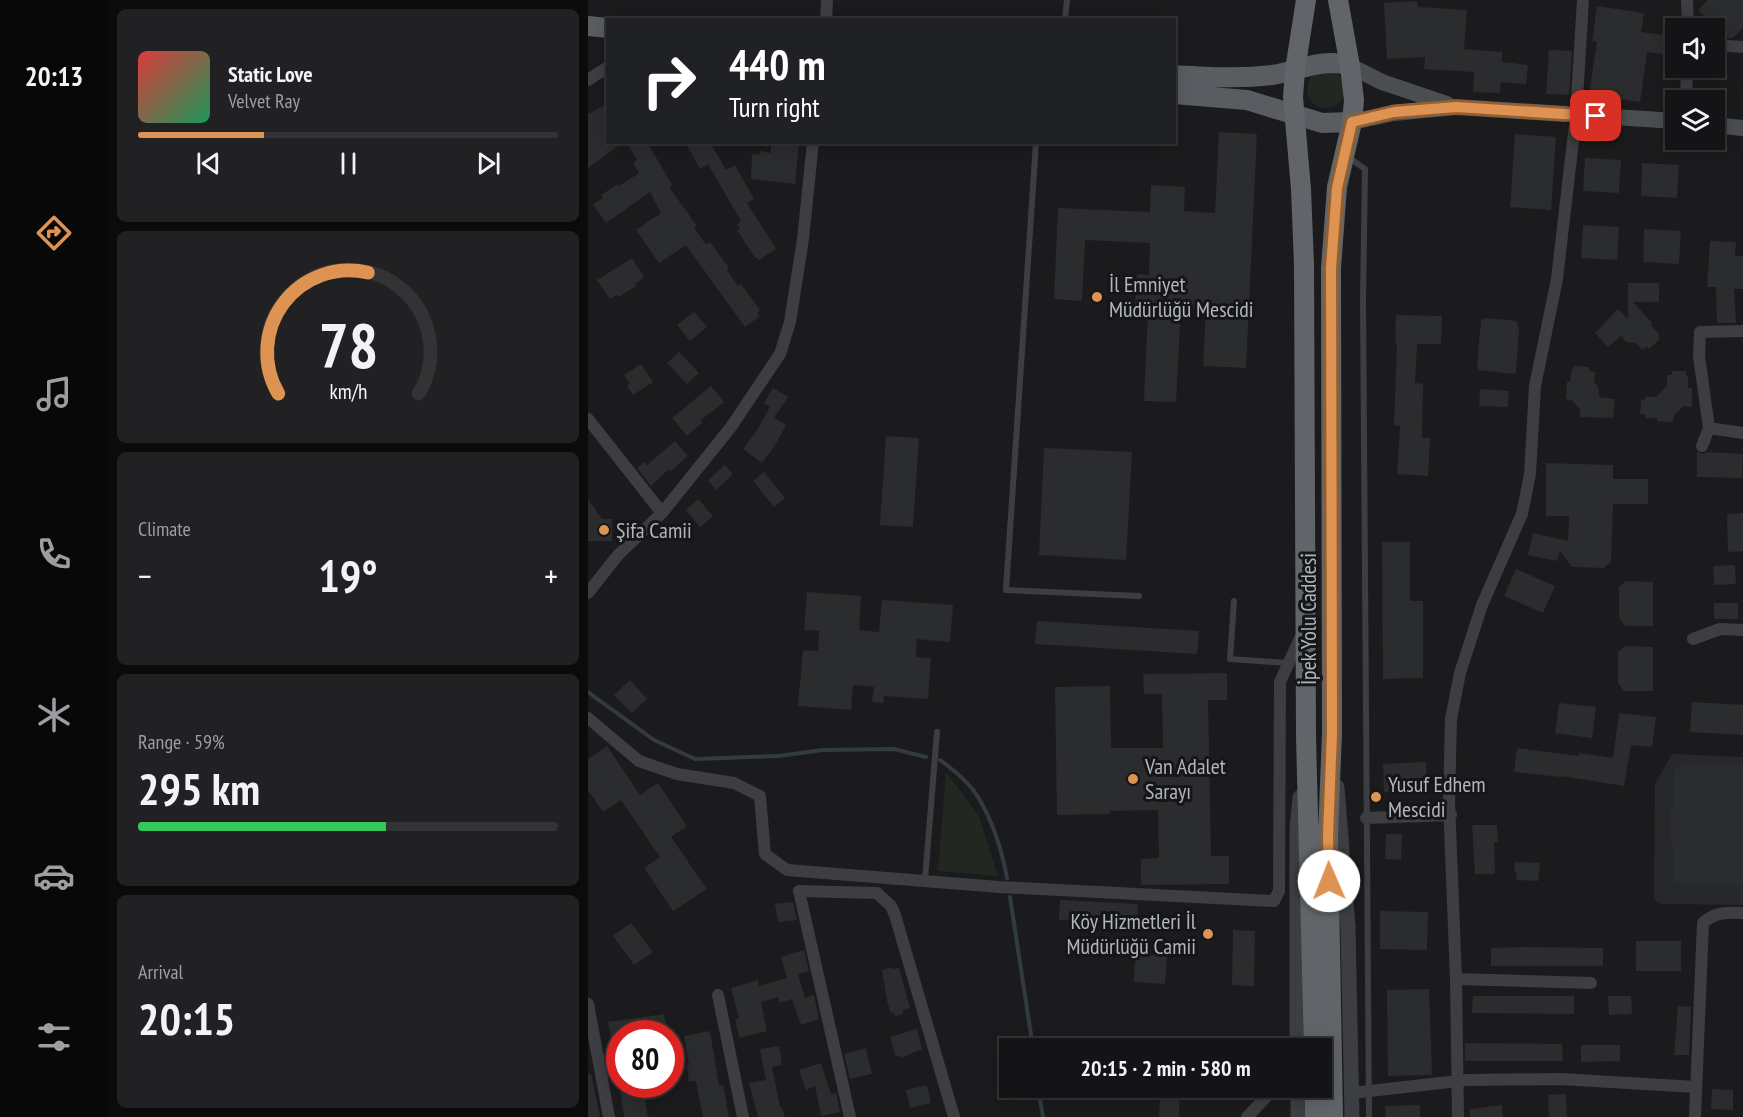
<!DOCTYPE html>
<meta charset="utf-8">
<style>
body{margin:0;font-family:"PT Sans Narrow",sans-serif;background:#212123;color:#f1f3f6;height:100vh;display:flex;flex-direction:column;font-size:22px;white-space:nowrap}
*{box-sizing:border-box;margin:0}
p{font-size:20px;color:#9d9ea1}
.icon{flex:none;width:33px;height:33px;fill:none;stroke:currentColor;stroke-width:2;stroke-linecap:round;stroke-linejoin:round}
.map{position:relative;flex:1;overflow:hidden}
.details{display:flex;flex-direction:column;gap:9px;padding:9px;background:#0b0b0c;width:480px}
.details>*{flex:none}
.guide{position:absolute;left:18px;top:18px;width:570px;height:126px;border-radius:0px;box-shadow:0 3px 15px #0003,0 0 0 2px #333335;background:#202124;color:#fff;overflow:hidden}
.tools{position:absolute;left:1077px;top:18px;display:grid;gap:12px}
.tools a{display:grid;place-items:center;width:60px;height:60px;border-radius:0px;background:#141416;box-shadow:0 3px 15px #0003,0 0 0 2px #333335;font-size:30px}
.speed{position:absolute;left:18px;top:1020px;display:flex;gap:12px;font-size:30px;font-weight:700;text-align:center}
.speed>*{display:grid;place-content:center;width:78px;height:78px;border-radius:50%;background:#141416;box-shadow:0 3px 15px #0003,0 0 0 2px #333335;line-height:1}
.speed .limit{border:9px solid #d22;background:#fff;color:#111}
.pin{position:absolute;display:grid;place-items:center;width:51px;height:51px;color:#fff;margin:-26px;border-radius:12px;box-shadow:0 3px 9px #0006}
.me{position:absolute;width:66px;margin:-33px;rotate:359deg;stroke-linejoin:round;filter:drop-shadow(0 0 4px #0008)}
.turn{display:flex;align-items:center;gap:21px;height:126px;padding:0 24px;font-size:27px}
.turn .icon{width:78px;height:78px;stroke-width:2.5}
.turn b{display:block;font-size:42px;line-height:51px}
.big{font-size:45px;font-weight:800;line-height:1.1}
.details .widget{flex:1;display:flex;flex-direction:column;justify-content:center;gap:9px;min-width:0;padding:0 21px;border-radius:9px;background:#212123}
.details .dial{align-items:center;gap:0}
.dial svg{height:156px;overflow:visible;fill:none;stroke:#333335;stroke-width:7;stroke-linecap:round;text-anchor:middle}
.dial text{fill:#f1f3f6;stroke:none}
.song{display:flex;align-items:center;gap:18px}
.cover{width:72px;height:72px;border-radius:9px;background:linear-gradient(135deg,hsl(0 70% 55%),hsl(150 70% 35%))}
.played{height:6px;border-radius:3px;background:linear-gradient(90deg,#de9352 30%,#333335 30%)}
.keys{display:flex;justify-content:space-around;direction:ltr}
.heat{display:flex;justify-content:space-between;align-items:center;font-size:33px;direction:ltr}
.charge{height:9px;border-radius:4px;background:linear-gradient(90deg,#34c759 59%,#333335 0)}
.trip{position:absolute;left:411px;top:1038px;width:333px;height:60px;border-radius:0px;background:#141416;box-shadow:0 3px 15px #0003,0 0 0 2px #333335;font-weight:800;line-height:60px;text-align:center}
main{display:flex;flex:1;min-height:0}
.dock{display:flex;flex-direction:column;width:108px;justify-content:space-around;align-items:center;background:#080809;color:#9d9ea1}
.dock .icon{width:42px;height:42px}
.dock .current{color:#de9352}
.dock b{font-size:27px;color:#f1f3f6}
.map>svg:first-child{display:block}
.built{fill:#27282a}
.green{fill:#222721}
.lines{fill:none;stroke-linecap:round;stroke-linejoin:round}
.stream{stroke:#323c40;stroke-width:4}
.building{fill:#2b2c2e}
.service{stroke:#3c3e41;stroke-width:6}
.minor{stroke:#3c3e41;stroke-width:12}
.tertiary{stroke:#3c3e41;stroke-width:15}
.secondary{stroke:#4b4e51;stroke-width:16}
.primary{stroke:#595c60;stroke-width:20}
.trunk{stroke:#616469;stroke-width:20}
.route-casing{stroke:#906035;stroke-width:15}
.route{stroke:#de9352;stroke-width:10}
.poi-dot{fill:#de9352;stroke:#161618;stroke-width:2}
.labels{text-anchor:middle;stroke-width:6;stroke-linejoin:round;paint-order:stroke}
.poi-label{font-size:22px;fill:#afb5bb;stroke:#161618;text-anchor:start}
.street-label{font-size:22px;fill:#afb5bb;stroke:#161618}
</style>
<main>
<nav class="dock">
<b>20:13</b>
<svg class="icon current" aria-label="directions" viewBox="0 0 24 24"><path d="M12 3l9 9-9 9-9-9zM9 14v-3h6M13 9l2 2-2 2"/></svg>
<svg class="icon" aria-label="music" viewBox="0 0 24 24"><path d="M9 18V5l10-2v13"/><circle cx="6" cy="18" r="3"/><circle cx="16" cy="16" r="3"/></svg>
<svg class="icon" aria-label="phone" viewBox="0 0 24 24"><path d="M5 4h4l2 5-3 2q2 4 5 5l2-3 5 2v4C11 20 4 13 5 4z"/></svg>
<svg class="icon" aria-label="climate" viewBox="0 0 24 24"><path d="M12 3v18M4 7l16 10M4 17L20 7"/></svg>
<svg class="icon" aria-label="car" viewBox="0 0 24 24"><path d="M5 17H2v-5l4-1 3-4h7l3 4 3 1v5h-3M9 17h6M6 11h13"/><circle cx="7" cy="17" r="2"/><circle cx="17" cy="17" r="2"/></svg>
<svg class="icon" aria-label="filters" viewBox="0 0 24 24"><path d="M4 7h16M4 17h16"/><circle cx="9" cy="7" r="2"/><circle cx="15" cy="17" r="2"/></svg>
</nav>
<section class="details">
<div class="widget">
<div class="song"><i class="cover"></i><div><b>Static Love</b><p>Velvet Ray</p></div></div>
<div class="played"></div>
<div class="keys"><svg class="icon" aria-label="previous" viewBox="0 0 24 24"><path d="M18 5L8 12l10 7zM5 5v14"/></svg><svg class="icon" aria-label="pause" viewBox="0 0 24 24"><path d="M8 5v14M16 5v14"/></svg><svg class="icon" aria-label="next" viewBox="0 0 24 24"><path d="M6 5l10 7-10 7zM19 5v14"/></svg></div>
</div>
<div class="widget dial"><svg viewBox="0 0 100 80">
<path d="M14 69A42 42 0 1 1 86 69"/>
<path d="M14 69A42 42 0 0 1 60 7" stroke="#de9352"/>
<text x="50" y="56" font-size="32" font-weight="700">78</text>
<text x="50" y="72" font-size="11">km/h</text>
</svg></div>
<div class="widget"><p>Climate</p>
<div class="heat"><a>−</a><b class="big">19°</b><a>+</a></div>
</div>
<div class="widget"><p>Range · 59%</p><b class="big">295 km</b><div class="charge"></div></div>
<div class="widget"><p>Arrival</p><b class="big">20:15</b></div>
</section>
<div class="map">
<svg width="1155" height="1117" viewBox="0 0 1155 1117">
<rect width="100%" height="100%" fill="#1b1b1d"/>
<path class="built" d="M1084,754l71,3v148l-82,-1 -7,-5 1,-115z"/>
<path class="green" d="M719 89a19 19 0 1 1 38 0a19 19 0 1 1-38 0Z
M358,772l33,44 19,60 -60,-5z"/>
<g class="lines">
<path class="stream" d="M0,692l66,48 41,19 83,-3 45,-6 71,-1 32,8
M352,760c14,10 29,22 38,37 14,23 24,54 29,81
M422,897l23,151
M450,1088l5,29"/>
</g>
<path class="building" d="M1120,0h35v28l-10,10h-8l-27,-28z
M829,1l1,6 49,3 -3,39 38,3v10l26,3 -2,19 -25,-2 -1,11 -27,-1 1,-20 -50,-3 1,-12 -38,2 -3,-56z
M1009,6l47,7 -3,19 32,4 -3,19 -23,-3 -7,50 -51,-7 8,-53 -5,-1z
M961,50l23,1 -3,44 -23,-1z
M20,104v38h16l-36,26v-54z
M631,132l38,2 -11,234 -43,-2 3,-57 -25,-1 -5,94 -32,-1 4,-93 -13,-1 2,-33 12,1 1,-32 -65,-3 -3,61 -28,-2 4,-91 92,4 1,-27 34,2 -1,24 31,2z
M927,134l41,3 -5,73 -41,-3z
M38,142h21l25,43 -3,2 28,39 -3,2 10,14 3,2 3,-2 19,26 -2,2 11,16 3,-2 19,26 -3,3 3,3 -15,11 -59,-82 -27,18 -23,-33 25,-17 -11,-21 -44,31 -13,-19 10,-6 -2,-3 17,-11 1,2 20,-13 -6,-11 4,-2z
M97,142h25l16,28 9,-5 19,34 -7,4 29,46 -17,11 -2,-3 -2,1 -18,-28 3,-2 -3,-4 4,-3 -33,-57 -8,5z
M183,142h28l-4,42 -44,-5 1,-25 7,1 1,-4 11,2z
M997,158l36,2 -2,33 -36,-2z
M1054,163l37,2 -2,33 -36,-2z
M995,225l36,2 -2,33 -36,-2z
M1056,229l37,2 -2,33 -36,-2z
M1122,241l26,1 -1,14h8v33h-9l2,34h-19l-1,-36h-9z
M44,258l12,19 -9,7 1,2 -17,11 -2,-2 -7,4 -13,-19z
M1040,283h31v19h-26l19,21 -1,2 8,9 -1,2 2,3 -11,10 -2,-3 -5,4 -6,-7 -10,-1 -5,-6 -13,11 -13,-14 23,-24 10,10z
M106,312l13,15 -17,14 -13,-16z
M808,315l46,1 -1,28h-24l-2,39 8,1 -1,54h8l-2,38 -31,-2 3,-48 -6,-1 3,-82h-2z
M897,318l32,3 2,9 -3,42 -4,2 -33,-4 -2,-4 4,-46z
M91,352l20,21 -12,11 -20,-21z
M53,364l12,18 -20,13 -6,-9 3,-2 -6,-9z
M986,366l15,1v4l6,1 -1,9 5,8v8l16,2 -2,19 -33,-1v-7l-8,-10 -6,-1 1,-17h3l2,-13h2z
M1084,371h14v5h2v12h4v19l-8,-1 -10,9 -1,7 -16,-1v-3h-12v-4h-5l1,-15 4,1v-3h11l11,-11v-11h5z
M123,386l13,16 -23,18 2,2 -16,14 -15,-18z
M185,388l15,9 -14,21 12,7 -12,22 -12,16 -19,-14 14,-19 13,-23 -6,-4z
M892,389l29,2 -1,16 -29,-1z
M298,436l33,2 -6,89 -33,-2z
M87,441l13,15 -17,15 -2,-2 -18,17 -14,-18 8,-6 2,3z
M456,448l88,4 -6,108 -87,-5z
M1109,452l6,2 4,-2 36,2 -1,24 -45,-1z
M958,463l67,2v14h35v25h-35l-2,58 -7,6 -32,-1 -12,-16 -3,10 -29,-6 5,-22 35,8 1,-25h-23z
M137,465l8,9 -17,16 -8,-10z
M176,472l21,26 -11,9 -21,-26z
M0,499l14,20h10v22h-24z
M110,499l15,17 -13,11 -14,-17z
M1155,513v38l-15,1 -1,-38z
M794,542h28v59h13v77l-40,1z
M1147,565l1,19 -22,1 -1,-19z
M928,569l39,17 -12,27 -39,-17z
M1038,581l27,1v44h-28l-6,-8v-31z
M219,592l54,4 -2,34 20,2 3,-32 71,5 -3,37 -33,-3 -1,18 15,1 -3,41 -44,-3 -1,7 -11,-1 2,-15 -21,-2 -2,25 -53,-4 5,-56 15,1 1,-20 -15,-1z
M1126,603h24v16h-24z
M449,621l162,10 -2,23 -162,-10z
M1037,646l28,1v44h-29l-6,-8v-31z
M639,673v27h-19l3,156h18v28l-88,1v-26l18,-1 -1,-48 -48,1v3l-53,1 -2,-128 55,-1 1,62h52l-1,-54h-18l-1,-20z
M42,680l17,19 -15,14 -18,-18z
M1104,702l51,3v30l-53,-3z
M971,703l37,4 -4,31 -37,-5z
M1031,713l37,4 -4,30 -21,-2 -7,41 -63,-10v1l-47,-5 3,-24 62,8v-3l34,5z
M19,746l33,49 18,-12 29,43 -16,11 36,52 -34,22 -29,-43 16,-11 -39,-57 -18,12 -15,-22v-31z
M838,762l1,29 -43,1 -1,-28z
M1093,765h62v120h-62v-3h-7v-36h-3l-1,-37h4v-40h7z
M884,825h25l1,17h-4l1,32h-20z
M798,834h16l-1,26 -16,-1z
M927,862l25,1 -2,18 -22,-1 1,-7 -3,-1z
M472,900l78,4 -1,20 -78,-4z
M205,902l4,18 -19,2 -3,-18z
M792,911l48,1 -1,38 -47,-1z
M43,923l22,29 -19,13 -21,-29z
M645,930l22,1 -1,55 -22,-1z
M1048,941h45v30h-45z
M936,947l79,1v18h-112v-18z
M216,950l5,21 -11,3 7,24 9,-3 5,24 -18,6 -9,-26 -13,4 -1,-6 -17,5 6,29 -28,7 -4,-19 4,-1 -8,-30 27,-8 1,6 28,-8 -6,-21z
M547,954l32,2 -2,28 -31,-2z
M304,967l1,2 6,-1 11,40 -7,2v4l-8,2 -1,-4 -3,1 -4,-12 -5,-31z
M841,989l3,86 -44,1 -1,-86z
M885,996h101v18l-102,-1z
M1020,996h23l1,18 -23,1z
M1090,1006l13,1 -2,48h-15z
M76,1014l3,20h-47v8l-8,1 -4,-21z
M329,1029l5,20 -21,9 -1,-3 -4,2 -6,-20z
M122,1031l9,55 4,-1 6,32h-26l-7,-36 -7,1 -2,-17h2l-5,-29z
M877,1043l97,1 1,17h-98z
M993,1045h39v16l-39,1z
M191,1046l3,19 -10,2 8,40h2l3,10h-27l-9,-34 17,-3 -6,-31z
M278,1048l6,26 -22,5 -6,-25z
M233,1063l10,31 5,-1 4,19 -19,4 -6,-30 -9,4 -7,-20z
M0,1074h3l9,42 -5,1h-7z
M31,1084h21l3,16h2l3,17h-24z
M339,1085l4,18 -21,5 -4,-18z
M572,1088h20l-1,29h-20z
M1124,1089l21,1v20l-22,-1z
M978,1094l1,23h-18l-1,-22z
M832,1105v12h-34l-1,-11z
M914,1105l1,12h-33v-8z"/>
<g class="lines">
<path class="service" d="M477,20l2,-20
M448,142l-30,448 133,6
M760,157l17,12 -2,132 6,816
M646,601l-4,58 58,4
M337,880l12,-148"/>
<path class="minor" d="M1099,0l1,28
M238,20l1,-20
M1126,45l29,2
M0,80l20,-13
M1098,100l1,-32
M1155,331l-43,1 -1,24 10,72 34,5
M0,419l74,94
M1114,446l7,-18
M0,593l30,-38 44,-42 69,-86 49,-73 10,-32 13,-83 10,-97
M1105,639l27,-10 23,1
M0,718l51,43 38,13 57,9 26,13 5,58 22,16 212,17 275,14 5,-10 1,-209 22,-48
M778,818l85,-3
M868,979l135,4
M130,995l25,122
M0,1004l21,113
M764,1093l115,-13 93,-1 136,8
M262,1117l-51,-226 78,2 14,13 4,9 59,202
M659,1117l28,-29
M870,1117l-2,-138 -7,-177 2,-83 9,-46 22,-68 40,-91 8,-40 5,-88 22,-107 19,-164 7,-115
M1107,1117l8,-194c12,-11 24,-11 40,-10"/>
<path class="tertiary" d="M749,787l11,140 4,190
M709,1048v-221l3,-30
M710,1088v29"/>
<path class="secondary" d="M762,66l32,16 65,22
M764,122l42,-9 62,-6 220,14
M1126,125l29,3"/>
<path class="primary" d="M0,26l20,2
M586,75c34,2 65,4 98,0 27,-4 51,-18 78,-9
M586,94l73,6 75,23 30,-1"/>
<path class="trunk" d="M718,0l-11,70 -2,27 8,92 3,75 2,473 8,311
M727,1117v-29
M745,1117l-5,-282 4,-102 -1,-465 6,-81 15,-65 2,-22 -4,-34 -12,-66"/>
</g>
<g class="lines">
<g class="route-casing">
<path id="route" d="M741,881l-1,-45 4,-103 -1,-465 6,-80 15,-66 42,-10 62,-5 140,9"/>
</g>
<use href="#route" class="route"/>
</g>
<g class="poi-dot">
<circle cx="509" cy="297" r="6"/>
<circle cx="16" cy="530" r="6"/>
<circle cx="545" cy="779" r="6"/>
<circle cx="788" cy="797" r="6"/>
<circle cx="620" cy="934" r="6"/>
</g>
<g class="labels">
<g class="poi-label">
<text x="521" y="292">İl Emniyet<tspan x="521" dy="25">Müdürlüğü Mescidi</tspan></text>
<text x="28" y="538">Şifa Camii</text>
<text x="557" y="774">Van Adalet<tspan x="557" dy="25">Sarayı</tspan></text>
<text x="800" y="792">Yusuf Edhem<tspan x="800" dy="25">Mescidi</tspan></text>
<text x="608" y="929" text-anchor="end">Köy Hizmetleri İl<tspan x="608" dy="25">Müdürlüğü Camii</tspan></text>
</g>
<g class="street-label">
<text transform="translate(720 619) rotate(-90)" y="8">İpek Yolu Caddesi</text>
</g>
</g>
</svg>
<div class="tools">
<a><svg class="icon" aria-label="sound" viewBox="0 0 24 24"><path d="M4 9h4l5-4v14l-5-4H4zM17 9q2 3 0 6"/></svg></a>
<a><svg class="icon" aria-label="layers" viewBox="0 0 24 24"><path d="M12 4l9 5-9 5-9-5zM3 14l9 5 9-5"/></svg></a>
</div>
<div class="speed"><div class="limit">80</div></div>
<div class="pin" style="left:1008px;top:116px;background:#d93025"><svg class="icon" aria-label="arrive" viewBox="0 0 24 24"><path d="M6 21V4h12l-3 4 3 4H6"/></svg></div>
<svg class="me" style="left:741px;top:881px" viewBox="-20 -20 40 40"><circle r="19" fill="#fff"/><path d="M0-13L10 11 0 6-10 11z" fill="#de9352"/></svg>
<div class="trip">20:15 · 2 min · 580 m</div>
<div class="guide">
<div class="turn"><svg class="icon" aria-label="right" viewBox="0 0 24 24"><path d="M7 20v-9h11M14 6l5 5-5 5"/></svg><div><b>440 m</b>Turn right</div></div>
</div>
</div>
</main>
